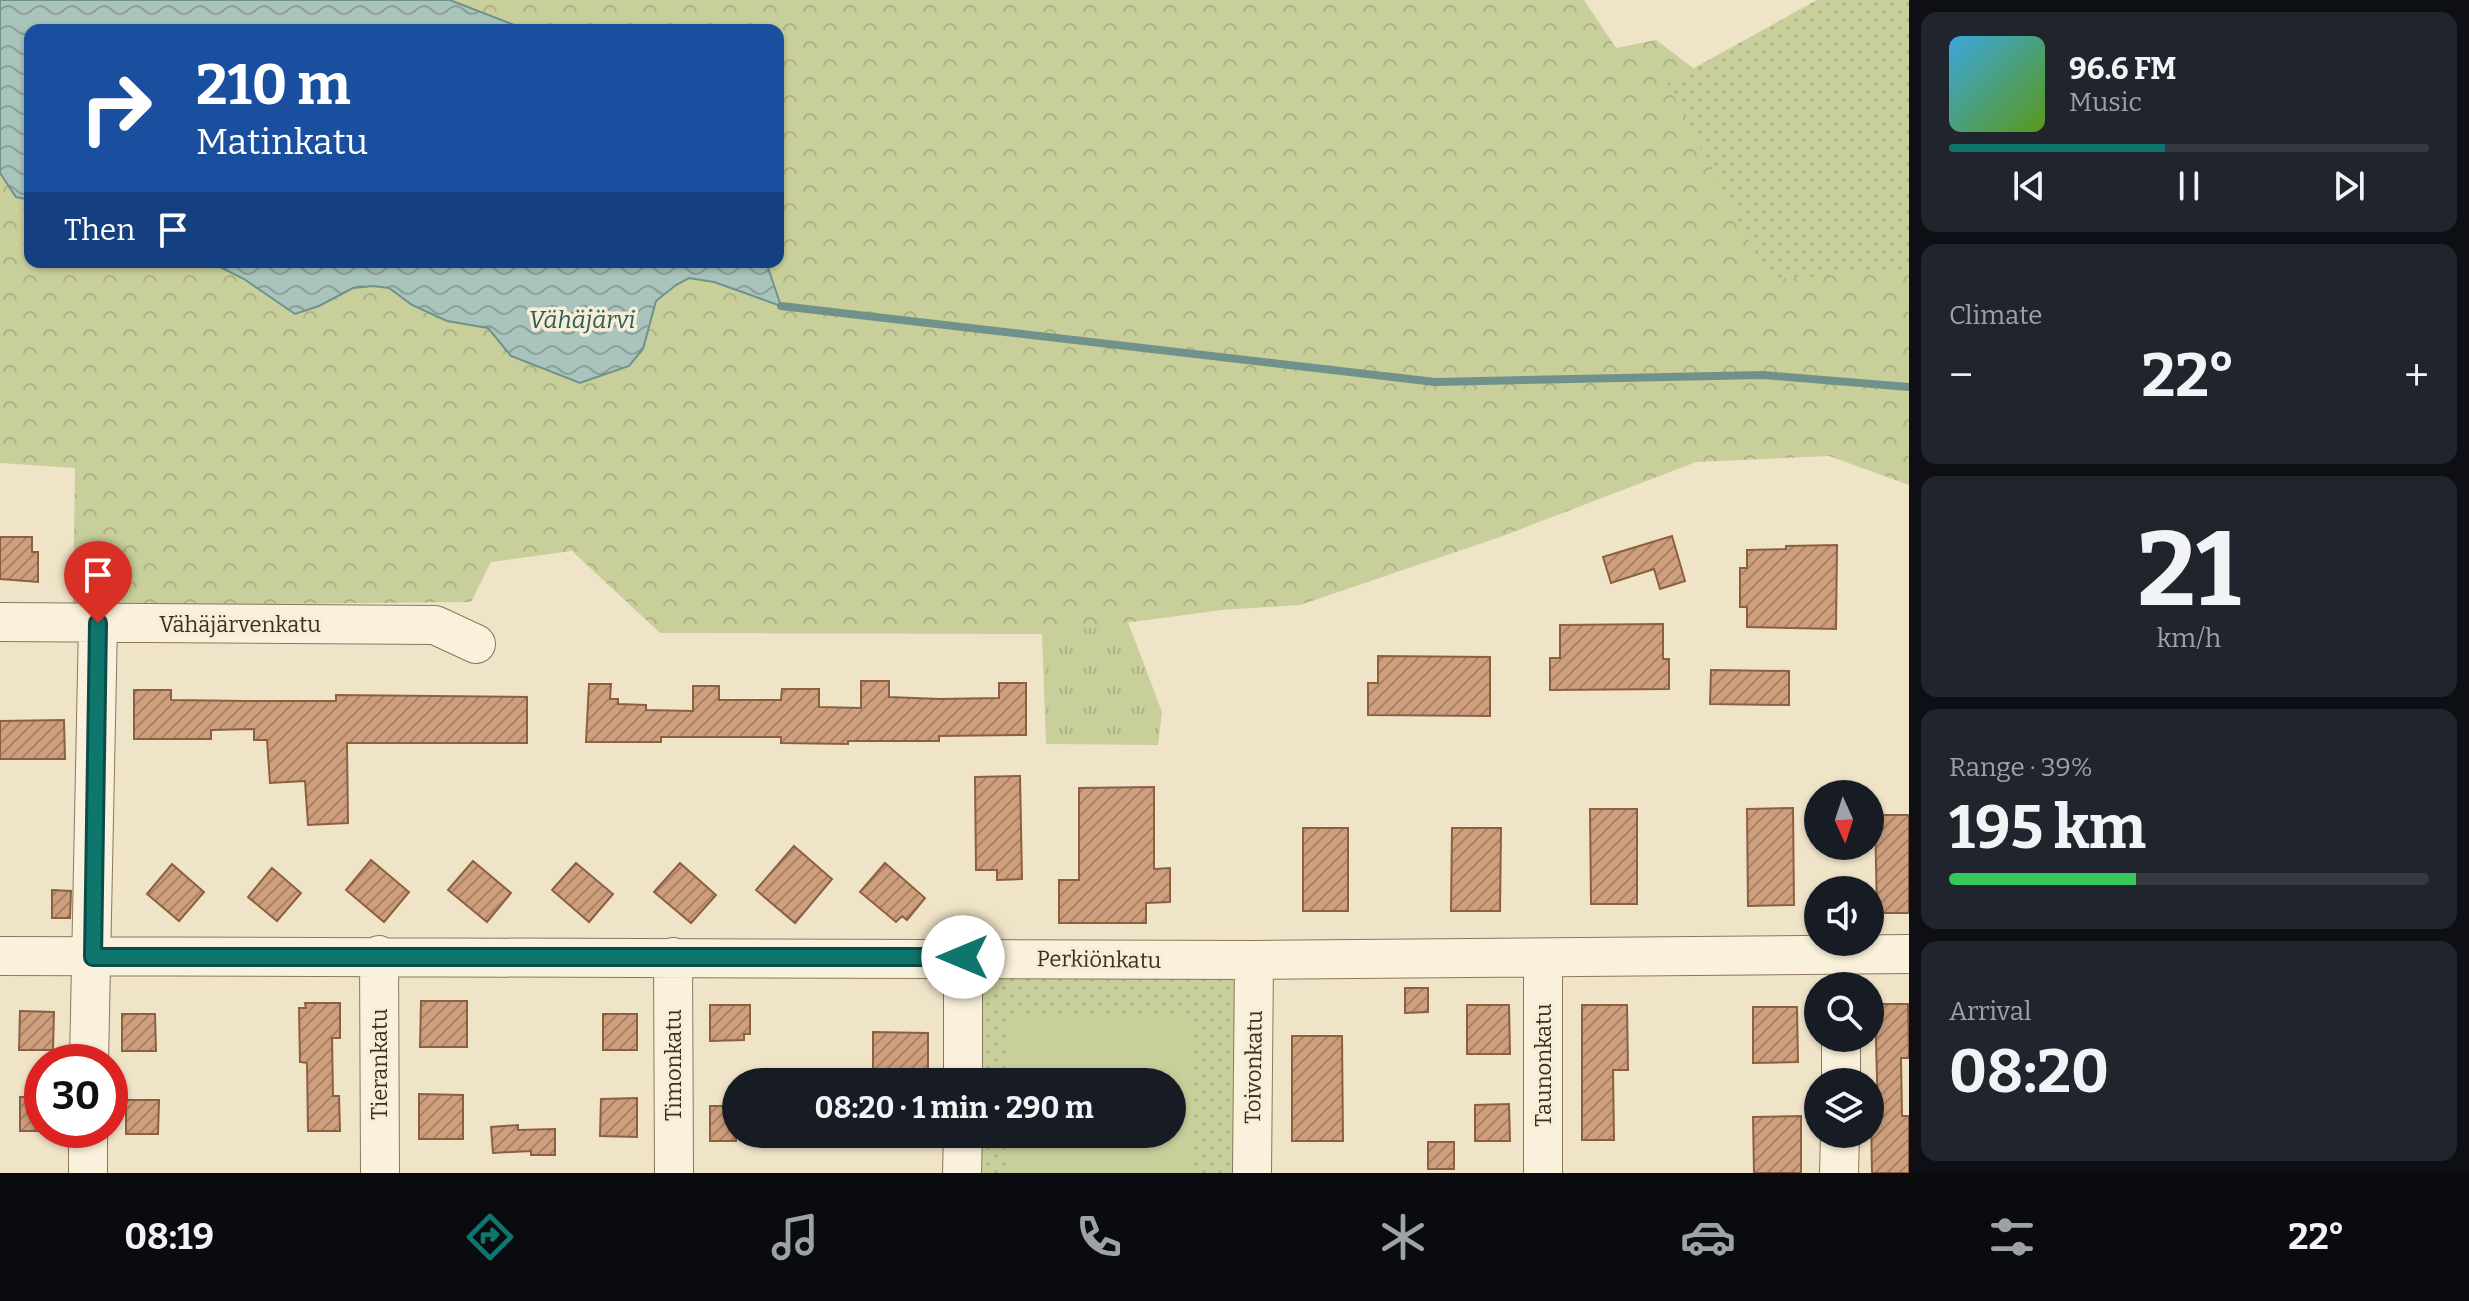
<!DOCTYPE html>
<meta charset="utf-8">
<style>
body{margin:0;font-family:Bitter,serif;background:#20242c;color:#f1f3f6;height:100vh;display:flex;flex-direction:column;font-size:30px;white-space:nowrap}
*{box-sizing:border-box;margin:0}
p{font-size:26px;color:#9ea1a6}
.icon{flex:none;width:44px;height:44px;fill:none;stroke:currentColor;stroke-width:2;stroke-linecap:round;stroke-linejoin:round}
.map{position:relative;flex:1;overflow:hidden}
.panel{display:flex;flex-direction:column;gap:12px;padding:12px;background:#0d0f14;width:560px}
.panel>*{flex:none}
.top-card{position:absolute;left:24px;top:24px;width:760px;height:244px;border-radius:16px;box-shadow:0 2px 6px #0004;background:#1a4fa0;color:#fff;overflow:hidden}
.needle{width:52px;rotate:177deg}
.fabs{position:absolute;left:1804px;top:780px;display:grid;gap:16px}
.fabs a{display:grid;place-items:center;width:80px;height:80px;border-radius:50%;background:#171b24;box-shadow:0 2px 6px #0004;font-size:40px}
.speed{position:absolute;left:24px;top:1044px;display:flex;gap:16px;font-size:40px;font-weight:700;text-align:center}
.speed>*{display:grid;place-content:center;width:104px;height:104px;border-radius:50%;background:#171b24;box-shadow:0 2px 6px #0004;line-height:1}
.speed .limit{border:12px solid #d22;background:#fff;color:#111}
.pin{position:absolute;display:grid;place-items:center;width:68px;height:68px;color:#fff;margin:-82px -34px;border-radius:50% 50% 50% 0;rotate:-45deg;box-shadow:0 0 8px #0007}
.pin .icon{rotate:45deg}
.me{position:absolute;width:88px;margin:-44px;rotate:270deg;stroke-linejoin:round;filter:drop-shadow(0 0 6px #0008)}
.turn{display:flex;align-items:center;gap:28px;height:168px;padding:0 40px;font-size:36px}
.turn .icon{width:104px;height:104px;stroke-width:2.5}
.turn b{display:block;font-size:56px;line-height:68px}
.then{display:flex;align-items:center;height:76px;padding:0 40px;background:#0003;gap:16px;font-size:30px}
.big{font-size:60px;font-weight:700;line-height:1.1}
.panel .tile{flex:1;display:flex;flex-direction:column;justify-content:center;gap:12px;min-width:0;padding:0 28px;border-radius:16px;background:#20242c}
.panel .dial{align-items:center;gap:0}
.dial b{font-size:104px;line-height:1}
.song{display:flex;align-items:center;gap:24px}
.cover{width:96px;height:96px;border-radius:12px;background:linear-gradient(135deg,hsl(200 70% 55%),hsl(90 70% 35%))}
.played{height:8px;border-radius:4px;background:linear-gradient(90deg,#0f766e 45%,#363941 45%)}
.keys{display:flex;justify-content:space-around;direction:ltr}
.heat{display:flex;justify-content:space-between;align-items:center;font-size:44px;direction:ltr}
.charge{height:12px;border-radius:6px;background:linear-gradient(90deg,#34c759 39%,#363941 0)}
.trip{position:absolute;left:722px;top:1068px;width:464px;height:80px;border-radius:40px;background:#171b24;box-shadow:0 2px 6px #0004;font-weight:700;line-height:80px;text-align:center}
.dock{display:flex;height:128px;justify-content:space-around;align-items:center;background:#090b0e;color:#9ea1a6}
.dock .icon{width:56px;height:56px}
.dock .active{color:#0f766e}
.dock b{font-size:36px;color:#f1f3f6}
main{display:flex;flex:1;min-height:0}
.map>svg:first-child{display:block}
.grass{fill:url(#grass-tufts)}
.forest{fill:url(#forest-crowns)}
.park{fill:url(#park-dots)}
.garden{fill:#c9cf9b}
.water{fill:url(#water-waves);stroke:#6f938a;stroke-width:2}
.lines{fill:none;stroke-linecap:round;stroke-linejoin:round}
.stream{stroke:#6f938a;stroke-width:8}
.building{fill:url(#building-hatch);stroke:#8d5f41;stroke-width:2}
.minor-casing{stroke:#8d765c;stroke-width:40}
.minor{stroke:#faf1dc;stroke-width:38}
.route-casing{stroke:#0a4d48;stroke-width:20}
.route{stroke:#0f766e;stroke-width:14}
.labels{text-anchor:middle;stroke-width:7;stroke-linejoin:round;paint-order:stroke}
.street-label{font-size:22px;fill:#3d2e20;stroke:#f7eed8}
.water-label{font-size:24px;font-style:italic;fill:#2f5d5a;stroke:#f7eed8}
</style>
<main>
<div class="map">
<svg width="1909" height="1173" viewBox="0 0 1909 1173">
<defs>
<pattern id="grass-tufts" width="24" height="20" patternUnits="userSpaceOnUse" patternTransform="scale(2)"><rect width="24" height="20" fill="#c9cf9b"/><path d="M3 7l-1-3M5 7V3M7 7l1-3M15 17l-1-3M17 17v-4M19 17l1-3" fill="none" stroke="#aeb285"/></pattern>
<pattern id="forest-crowns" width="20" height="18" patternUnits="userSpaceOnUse" patternTransform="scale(2)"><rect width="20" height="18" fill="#c9cf9b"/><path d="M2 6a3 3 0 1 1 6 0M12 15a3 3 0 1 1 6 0" fill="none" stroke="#aeb285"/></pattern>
<pattern id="park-dots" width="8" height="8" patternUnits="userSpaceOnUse" patternTransform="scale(2)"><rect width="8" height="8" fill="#c9cf9b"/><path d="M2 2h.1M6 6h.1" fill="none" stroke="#aeb285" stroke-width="1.8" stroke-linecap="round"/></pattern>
<pattern id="water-waves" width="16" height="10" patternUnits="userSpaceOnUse" patternTransform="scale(2)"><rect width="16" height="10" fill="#a9c4bc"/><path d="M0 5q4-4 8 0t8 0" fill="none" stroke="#8ba098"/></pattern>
<pattern id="building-hatch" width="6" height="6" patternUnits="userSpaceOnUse" patternTransform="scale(2)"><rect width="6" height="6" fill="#cf9f7d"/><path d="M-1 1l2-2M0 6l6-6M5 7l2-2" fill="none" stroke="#a98266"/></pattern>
</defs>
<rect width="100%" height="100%" fill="#f0e4c8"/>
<path class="grass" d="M1128,622l34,90 -4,33 -112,-1 -4,-110z"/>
<path class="forest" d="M450,0h1134l32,48 40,-8 68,51 185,107v287l-80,-29 -133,6 -196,75 -200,68 -78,5 -180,24 -382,-1 -88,-82 -81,11 -20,40 -398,4 2,-138 -75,-5v-290l16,24 14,3v62h180l34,17 51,35 24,-8 34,-18 20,-2 16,2 23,17 35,16 41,7 23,28 138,-26 7,-29 20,-16 13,-7 25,4 66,23 -14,-43h12v-232h-251z"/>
<path class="park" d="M1817,0h91l1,2v267l-139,11 -103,-197z
M973,975h262v198h-262v-39h199v-52h-199z"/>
<path class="garden" d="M1010,1013h183v160h-183v-39h162v-52h-162z"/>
<path class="water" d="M0,0h450l77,30h-497v170l-14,-3 -16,-24z
M210,262h556l15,44 -67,-24 -25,-4 -13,7 -20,16 -13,48 -14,17 -49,17 -69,-27 -23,-28 -41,-7 -35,-16 -23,-17 -16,-2 -20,2 -34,18 -24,8 -51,-35z"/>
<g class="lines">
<path class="stream" d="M781,306l654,76 328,-7 146,12"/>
</g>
<path class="building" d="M1672,536l13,45 -25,8 -6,-20 -43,14 -8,-26z
M0,537h32v15h6v30l-38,-3z
M1837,545l-1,84 -89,-2v-20h-7v-39h7v-18l39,-1v-3z
M1663,624v35h6v30l-119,1v-32h10v-33z
M1378,656l112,1v59l-122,-1v-32h10z
M1711,670l78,1v34l-79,-1z
M861,681h28v16l50,2 60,-1v-15h27v52l-87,1v5h-91v3l-67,-1v-6h-120v5h-75l3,-58h22l-1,15h8v5l28,1v5l47,1v-25h26v14h62l1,-11h37v18l42,1z
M134,690h37v10l76,1h89v-6l191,2v46h-180l1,80 -40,2 -3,-44 -35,2 -3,-43h-13v-11l-43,1v9h-77z
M64,720l1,39h-65v-38z
M1020,776l2,103 -25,1v-10h-21l-1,-93z
M1154,787v82l16,-1v34l-24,1v20h-87v-43h20v-92z
M1793,808l1,97 -46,1 -1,-97z
M1590,809h47v95h-46z
M1875,815h34v98h-32z
M1303,828h45v83h-45z
M1452,828h49l-1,83h-49z
M794,846l38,33 -37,44 -39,-33z
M371,860l38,32 -25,30 -38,-32z
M473,861l38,32 -24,29 -39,-32z
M576,863l37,31 -24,28 -37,-32z
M680,863l36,32 -25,28 -37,-31z
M885,863l40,35 -18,22 -5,-4 -6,6 -36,-30z
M172,864l32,28 -25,29 -32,-27z
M272,868l29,25 -24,28 -29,-24z
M52,890l19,1 -1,27h-18z
M1405,988h23v24l-23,1z
M421,1001h46v46h-47z
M305,1003h35v35h-8l1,58h6l1,35h-32l-1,-68 -7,-1 -1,-54h7z
M1875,1004h33l1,54h-8l1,58h7v57h-37l-1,-56 7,-1z
M710,1005h40v29h-6v6l-34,1z
M1467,1005h42l1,49h-43z
M1582,1005h45l1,65h-15l1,70h-32z
M1753,1007h44l1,55 -45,1z
M20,1011l34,1 -1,38h-34z
M122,1014h33l1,37h-34z
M603,1014h34v36h-34z
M873,1032l55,1v49h-55z
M1292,1036h50l1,105h-51z
M419,1094l44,1v44h-44z
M20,1097h22v34h-22z
M637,1098v39l-37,-1 1,-37z
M126,1100h33l-1,34h-32z
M1509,1104l1,37h-35v-36z
M710,1106h26v35h-26z
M1801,1116v57h-47l-1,-56z
M518,1125v5l37,-1v26h-24v-4l-38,2 -2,-26z
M1428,1142h26v27h-26z"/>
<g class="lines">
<g class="minor-casing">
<path id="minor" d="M0,622l435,3 41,19
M379,955l1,218
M0,956l1254,4 655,-6
M673,957l1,216
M89,1062l9,-439
M963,1082v-125
M1841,1082v-44
M88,1173v-43
M962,1173l1,-39
M1252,1173l2,-213
M1543,1173v-215
M1839,1173l1,-39"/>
</g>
<use href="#minor" class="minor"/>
</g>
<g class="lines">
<g class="route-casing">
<path id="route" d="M98,623l-5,334h870"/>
</g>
<use href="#route" class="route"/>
</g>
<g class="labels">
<g class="street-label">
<text x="240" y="632">Vähäjärvenkatu</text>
<text transform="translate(1099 959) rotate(1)" y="8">Perkiönkatu</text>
<text transform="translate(379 1064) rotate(-90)" y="8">Tierankatu</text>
<text transform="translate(673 1065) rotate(-90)" y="8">Timonkatu</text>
<text transform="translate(1543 1065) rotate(-90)" y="8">Taunonkatu</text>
<text transform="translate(1253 1067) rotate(-89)" y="8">Toivonkatu</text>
</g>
<g class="water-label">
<text x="582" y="328">Vähäjärvi</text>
</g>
</g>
</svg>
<div class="fabs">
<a><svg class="needle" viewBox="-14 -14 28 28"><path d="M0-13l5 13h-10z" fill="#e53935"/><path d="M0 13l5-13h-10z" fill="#9ea1a6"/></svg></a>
<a><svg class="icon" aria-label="sound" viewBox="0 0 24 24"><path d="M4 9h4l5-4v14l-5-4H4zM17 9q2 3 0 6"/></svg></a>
<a><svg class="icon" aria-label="search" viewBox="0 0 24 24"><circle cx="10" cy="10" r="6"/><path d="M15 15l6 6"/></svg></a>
<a><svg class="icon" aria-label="layers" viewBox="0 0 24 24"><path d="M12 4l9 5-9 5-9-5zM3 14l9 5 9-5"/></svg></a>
</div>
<div class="speed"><div class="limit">30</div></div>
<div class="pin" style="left:98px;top:623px;background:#d93025"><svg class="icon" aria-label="arrive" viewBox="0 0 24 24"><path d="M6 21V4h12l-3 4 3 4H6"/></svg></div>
<svg class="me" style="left:963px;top:957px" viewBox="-20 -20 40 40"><circle r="19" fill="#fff"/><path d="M0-13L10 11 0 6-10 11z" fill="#0f766e"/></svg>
<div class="trip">08:20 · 1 min · 290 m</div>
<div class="top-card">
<div class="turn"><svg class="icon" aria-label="right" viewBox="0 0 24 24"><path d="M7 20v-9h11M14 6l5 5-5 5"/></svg><div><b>210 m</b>Matinkatu</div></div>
<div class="then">Then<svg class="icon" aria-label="arrive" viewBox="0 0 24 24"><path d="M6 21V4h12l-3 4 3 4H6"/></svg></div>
</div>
</div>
<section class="panel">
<div class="tile">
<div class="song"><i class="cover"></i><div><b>96.6 FM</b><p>Music</p></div></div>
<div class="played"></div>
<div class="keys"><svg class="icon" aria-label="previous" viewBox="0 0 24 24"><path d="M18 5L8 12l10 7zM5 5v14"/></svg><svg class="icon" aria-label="pause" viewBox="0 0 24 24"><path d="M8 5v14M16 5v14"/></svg><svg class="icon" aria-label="next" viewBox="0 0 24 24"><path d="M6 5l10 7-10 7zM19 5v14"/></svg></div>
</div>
<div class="tile"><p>Climate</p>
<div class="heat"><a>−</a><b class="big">22°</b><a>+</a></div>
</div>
<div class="tile dial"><b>21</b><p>km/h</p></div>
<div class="tile"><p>Range · 39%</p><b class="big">195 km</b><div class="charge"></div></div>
<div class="tile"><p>Arrival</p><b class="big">08:20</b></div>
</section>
</main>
<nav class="dock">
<b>08:19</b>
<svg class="icon active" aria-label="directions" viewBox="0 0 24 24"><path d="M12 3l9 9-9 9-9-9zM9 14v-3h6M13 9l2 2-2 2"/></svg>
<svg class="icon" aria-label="music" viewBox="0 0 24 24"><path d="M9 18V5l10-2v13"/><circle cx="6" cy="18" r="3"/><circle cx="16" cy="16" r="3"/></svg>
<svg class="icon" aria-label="phone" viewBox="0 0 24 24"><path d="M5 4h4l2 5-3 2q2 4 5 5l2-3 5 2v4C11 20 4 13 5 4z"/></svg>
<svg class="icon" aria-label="climate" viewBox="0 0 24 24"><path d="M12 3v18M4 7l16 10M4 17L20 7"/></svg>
<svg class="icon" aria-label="car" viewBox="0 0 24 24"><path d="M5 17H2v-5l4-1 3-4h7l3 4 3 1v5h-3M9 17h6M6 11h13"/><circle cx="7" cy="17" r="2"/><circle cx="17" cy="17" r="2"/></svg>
<svg class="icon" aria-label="filters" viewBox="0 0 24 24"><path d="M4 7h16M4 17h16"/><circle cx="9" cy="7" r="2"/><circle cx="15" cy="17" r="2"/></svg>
<b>22°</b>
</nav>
